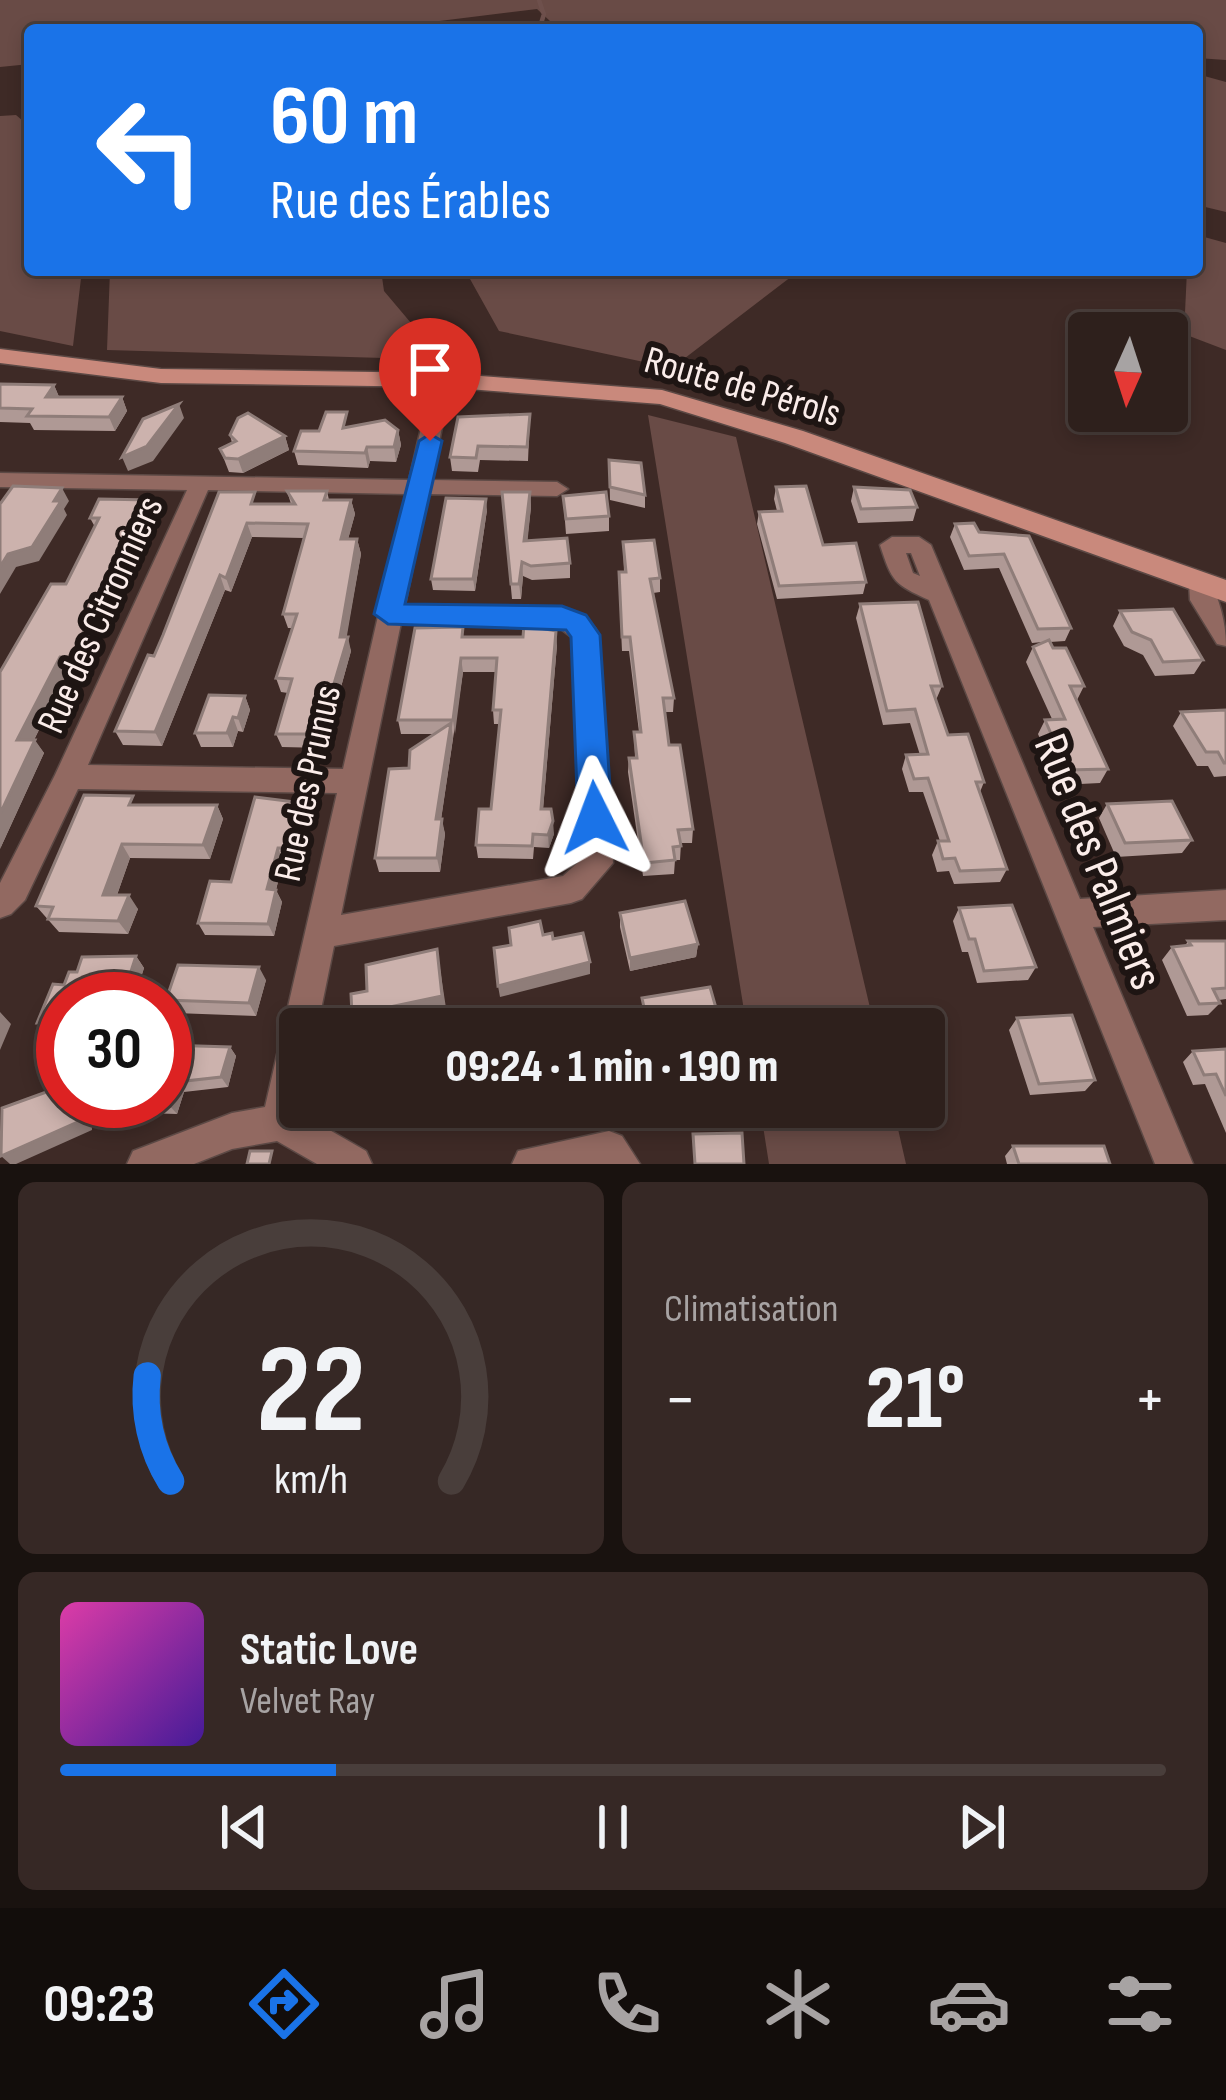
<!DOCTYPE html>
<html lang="fr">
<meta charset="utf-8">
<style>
body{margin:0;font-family:"Sofia Sans Condensed",sans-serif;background:#362825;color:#f1f3f6;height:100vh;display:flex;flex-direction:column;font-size:45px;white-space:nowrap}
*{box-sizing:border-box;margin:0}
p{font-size:39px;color:#a7a3a3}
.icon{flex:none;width:66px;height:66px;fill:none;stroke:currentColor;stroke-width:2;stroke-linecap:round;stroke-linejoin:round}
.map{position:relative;height:1164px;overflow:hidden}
.sheet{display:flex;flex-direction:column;gap:18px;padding:18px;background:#19120f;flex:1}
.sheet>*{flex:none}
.hud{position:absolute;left:24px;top:24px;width:1179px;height:252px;border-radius:12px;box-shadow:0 6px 18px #0003,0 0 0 3px #493e3b;background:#1a73e8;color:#fff;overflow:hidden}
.needle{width:78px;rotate:183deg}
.buttons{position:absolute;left:1068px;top:312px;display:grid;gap:24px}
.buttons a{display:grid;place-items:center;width:120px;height:120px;border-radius:12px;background:#2e201c;box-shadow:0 6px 18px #0003,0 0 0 3px #493e3b;font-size:60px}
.speed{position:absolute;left:36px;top:972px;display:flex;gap:24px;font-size:60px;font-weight:700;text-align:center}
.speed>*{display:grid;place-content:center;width:156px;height:156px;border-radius:50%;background:#2e201c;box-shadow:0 6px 18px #0003,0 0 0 3px #493e3b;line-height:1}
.speed .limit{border:18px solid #d22;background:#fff;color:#111}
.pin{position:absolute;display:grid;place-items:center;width:102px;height:102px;color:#fff;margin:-123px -51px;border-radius:50% 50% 50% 0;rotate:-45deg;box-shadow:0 0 12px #0007}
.pin .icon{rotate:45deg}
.me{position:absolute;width:132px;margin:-66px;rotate:357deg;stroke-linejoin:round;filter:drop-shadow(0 0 9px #0008)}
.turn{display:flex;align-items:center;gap:42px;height:252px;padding:0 48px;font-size:54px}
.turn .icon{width:156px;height:156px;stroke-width:2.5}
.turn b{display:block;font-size:84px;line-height:102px}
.big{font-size:90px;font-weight:800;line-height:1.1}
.sheet .widget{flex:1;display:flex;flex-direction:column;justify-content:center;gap:18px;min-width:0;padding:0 42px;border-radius:18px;background:#362825}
.sheet .dial{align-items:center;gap:0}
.dial svg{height:312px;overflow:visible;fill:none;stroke:#493e3b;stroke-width:7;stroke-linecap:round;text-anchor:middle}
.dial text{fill:#f1f3f6;stroke:none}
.song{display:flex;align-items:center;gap:36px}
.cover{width:144px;height:144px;border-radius:18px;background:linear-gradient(135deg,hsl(320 70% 55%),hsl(260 70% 35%))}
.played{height:12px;border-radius:6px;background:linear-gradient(90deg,#1a73e8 25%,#493e3b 25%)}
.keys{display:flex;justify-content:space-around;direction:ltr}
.heat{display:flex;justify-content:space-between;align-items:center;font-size:66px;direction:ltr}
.sheet .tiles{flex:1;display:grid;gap:18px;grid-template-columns:1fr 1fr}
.widget:last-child{grid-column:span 2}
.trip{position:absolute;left:279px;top:1008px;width:666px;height:120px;border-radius:12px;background:#2e201c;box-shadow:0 6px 18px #0003,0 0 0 3px #493e3b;font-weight:800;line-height:120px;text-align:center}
.tabs{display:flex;height:192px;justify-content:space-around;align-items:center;background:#120d0b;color:#a7a3a3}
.tabs .icon{width:84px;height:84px}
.tabs .current{color:#1a73e8}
.tabs b{font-size:54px;color:#f1f3f6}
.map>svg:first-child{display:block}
.green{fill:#694b46}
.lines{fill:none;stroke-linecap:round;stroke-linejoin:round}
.stream{stroke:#6e504c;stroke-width:4.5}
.street-casing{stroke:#5c4945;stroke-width:3}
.secondary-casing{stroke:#5c4945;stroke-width:3}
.street{fill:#926961;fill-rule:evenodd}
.secondary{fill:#c9897c;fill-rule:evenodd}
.wall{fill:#af9995}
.shaded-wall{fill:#8f7d79}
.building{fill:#ccb2ad;stroke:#8f7d79;stroke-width:3}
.route{fill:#1a73e8;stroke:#114b97;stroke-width:3}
.labels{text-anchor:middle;stroke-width:12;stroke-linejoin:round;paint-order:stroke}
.street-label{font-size:39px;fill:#fbedea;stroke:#1e1513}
.near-street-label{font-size:48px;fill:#fbedea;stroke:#1e1513}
</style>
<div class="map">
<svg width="1226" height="1164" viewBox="0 0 1226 1164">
<rect width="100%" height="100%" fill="#3e2a26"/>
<path class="green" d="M0,0h1226v60l-29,-2v-28h-651l4,-9 -13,-12 -170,21h-337v34l-30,3z
M1197,74l29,8v130l-29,-7z
M16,115l14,12v143h52l-9,76 -73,-15v-215z
M1197,235l29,8v107l-42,-16 3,-64h10z
M110,270h271l3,21 43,51 -9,17 -311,-9z
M465,270h335l-128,98 -173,-37z
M648,415l88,22 139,592h-128z
M760,1107h133l13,57h-137z"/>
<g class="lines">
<path class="stream" d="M539,0l4,12
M539,30l5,-16"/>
<g class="street-casing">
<path id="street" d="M442,374l10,6 -21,100 126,2 11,7 -11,7 -129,-2 -23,111 157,3 33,20 4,7 14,228 -31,36 -11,4 -237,43 -17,83h-17v84l66,38 6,13h-55l-40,-23 -45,8 -38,15h-67l6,-13 99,-38 33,-6 72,-314 -259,-4 -53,111 -14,14 -11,4v-35l55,-108 132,-285 -187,-3v-14l409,7 23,-100zM208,490l198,4 -63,275 -255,-4zM401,623l156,3 17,13 9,219 -20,18 -222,39z
M892,537h27l12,8 149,354 146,-9v30l-133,7 100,237h-38l-226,-564c-35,-16 -37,-18 -49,-55zM906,553h5l9,23 -7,-3z
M1201,574l8,3c10,23 17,44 17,69l-9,-2 -27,-44 -1,-17z
M609,1131l13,5 18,28h-128l6,-13z"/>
</g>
<g class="secondary-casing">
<path id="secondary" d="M0,349l161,20 281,4 220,17 141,41 423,149v22l-441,-159 -125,-39 -218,-17 -281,-4 -161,-20z"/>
</g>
<use href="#street" class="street"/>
<use href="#secondary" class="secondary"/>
</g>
<path class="wall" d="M0,384l54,1 5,12h63l5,14 -12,20 -81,-1 -4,-7 -30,-1z
M530,414l-2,47 -48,-1 -2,12 -26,-1 -2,-14z
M350,426l48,4 3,15 -5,17 -26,-1 -2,7 -70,-3 -4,-14 25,-20z
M230,435l55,1 4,14 -46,23 -14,-1 -9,-23 12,-6z
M609,460l36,35v13l-35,-8z
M776,487l47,58 43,37 -3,12 -86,5 -20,-75 2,-12 18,-1 -3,-12z
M854,487l63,20 -4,14 -55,2 -7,-22z
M287,491h40l2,9h22l4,14 -7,25h9l4,15 -15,83 5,14 -27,97 -42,-1 -6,-13 12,-41 -7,-1 -5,-14 16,-50h-4l-5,-14 21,-76 -52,-1 -21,55 -6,-2 -63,156 -39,-1 -8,-14 39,-75 105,-152h32z
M502,492h28l1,15 -4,34 43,22v15l-38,2 -9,-4 -2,23h-9z
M563,496l46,20v15l-43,3z
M150,500l6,14 -25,46 3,7 -24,54 -8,-1 -22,51h-12l-34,69 10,13 -44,96 66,-265 29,-57 -5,-9z
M487,510l-12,81 -42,-1 -2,-11z
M955,524l24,8 50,4 42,92 -6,13 -15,1 3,6 31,38 -7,14 31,69 -8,14 -40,2 -22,-51 7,-14 7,-1 -26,-57 7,-15 10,-5 -11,1 -33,-75 -35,2 -14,-33z
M623,542l37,36v14l-7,1 21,105 -1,14h-8l4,33 24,84 -1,14h-11l-1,17h-5l-1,14 -31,2 -15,-104 1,-14h6l-1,-26h5l-10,-81h-7l-3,-65 5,-14z
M860,604l82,82 -6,14 12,35 36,47 -4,10 27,77 -7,13 -46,2 -5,-13 -12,1 -5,-17 6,-14h2l-17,-49h-14l-7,-23 4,-14h14l-10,-32 -27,2 -27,-107z
M1120,611l83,49 -9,14 -39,2 -12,-21 -19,-9 -11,-20z
M465,637l92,8 -14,164 11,25 -5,14 -15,-1 -1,12 -55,-1 -2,-13 15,-36 9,-85h-6l-1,-14 3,-38h-33l-22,147 4,15 -5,38h-61l-4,-14 34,-90 25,-34h-33l-3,-14z
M245,696l5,14 -7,22 -5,-1 -5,16h-32l-6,-14z
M1226,710v66l-12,1 -6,-11h-11l-24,-40 8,-14z
M1107,804l85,36 -10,13 -66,4 -17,-39z
M139,805h78l6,14 -13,40 -80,-1 -13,37 21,14 -10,25 -69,-2 -23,-26z
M308,816l-13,45h-12l-7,29 6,12 -8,34 -69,-1 -7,-12 33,-41z
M959,908l77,59 -8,13 -51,3 -9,-31h-6l-9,-31z
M620,913l78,31 -2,13 -66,14 -10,-44z
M1188,941h38v58l-7,1 1,3 -12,12 -21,1 -25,-56 10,-13 13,-1z
M136,956l8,12 -10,31h-71v35h-16l-10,-11 27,-38 13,-13z
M266,980l-10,36 -81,-3 -9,-13z
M1017,1018l78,62 -10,11 -55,4 -21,-65z
M165,1045l65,2 6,9 -8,31 -44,5 -7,22 -34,-1 -8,-9h-8l-3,-3h41z
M1226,1049v84l-21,-49 -12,1 -10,-23 10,-11z
M505,1107h48l-46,10z
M1013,1146l97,18h-103l-2,-8z"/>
<path class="shaded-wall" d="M54,385l6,14 -14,-2z
M122,397l5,14 -12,20 -6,-14z
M179,404l5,14 -31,43 -25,10 -6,-14z
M398,430l3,15 -5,17 -2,-15z
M285,436l4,14 -46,23 -5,-14z
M367,447l3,14 -2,7 -3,-15z
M62,488l7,13 -5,8 3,6 -28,46 -23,6 -16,27v-27l8,-13 46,-53z
M530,492l1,15 -5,49 -2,-15z
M486,499l1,11 -12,81 -2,-12z
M150,500l6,14 -25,46 3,7 -24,54 -7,-14 20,-59z
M351,500l4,14 -11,40 -3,-15z
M247,523l5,14 -21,55 -5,-14z
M357,539l4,15 -16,93 3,-10 3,14 -27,97 -5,-14 21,-97z
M522,562l1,14 -2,23 -2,-15z
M220,575l5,15 -63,156 -7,-14z
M95,606l7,14 -22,51 -8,-14z
M556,631l1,14 -15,177 -1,-13z
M60,657l8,14 -41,83 -10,-14z
M461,658l2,14 -8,62 -2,-14z
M245,696l5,14 -7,22 -5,-14z
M233,717l5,14 -5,16 -6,-14z
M451,723l2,15 -14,96 -3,-15z
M35,740l9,13 -44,96v-35z
M303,803l5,13 -13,45 -5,-13z
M217,805l6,14 -13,40 -7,-14z
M442,819l3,15 -5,38 -3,-14z
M553,821l1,13 -5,14 -1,-13z
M122,844l8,14 -18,51 -9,-14z
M278,848l5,13 -10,41 -6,-13z
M276,890l6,12 -8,34 -6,-12z
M129,895l9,14 -10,25 -10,-13z
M698,944l-2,13 -66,14v-13z
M437,949l9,59 -89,18 -5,-11z
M136,956l8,12 -10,31h-12z
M590,962v12l-90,23 -2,-11z
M259,967l7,13 -10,36 -7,-13z
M0,1012l11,12 -11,26z
M230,1047l6,9 -8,31 -7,-10z
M177,1082l7,10 -7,22 -8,-9z
M82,1101h9l1,29 -76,34h-6l-9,-8z"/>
<path class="building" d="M0,384l54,1 -8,12h76l-13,20 -82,-1 5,-7 -32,-1z
M179,404l-32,42 -25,11 21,-38z
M326,412h21l-4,16 42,-8 13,10 -4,17h-27l-2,6 -71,-2 7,-20h18z
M248,413l37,23 -47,23 -13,-1 -5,-9 16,-8 -6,-6 8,-17z
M530,414l-3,33 -49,-1 -2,12 -26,-1 8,-40z
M609,460l32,3 4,32 -35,-8z
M13,486l49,2 -8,13h7l-29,46 -24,7 -8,13v-63z
M806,486l17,59 33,-2 10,39 -87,4 -20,-74 23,-1 -6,-24z
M854,487l56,3 7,17 -56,2z
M287,491h40l-3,9h27l-10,39h16l-17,98h8l-29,97h-43l16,-55 -16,-1 21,-64h-14l25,-90 -61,-1 -21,55 -6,-3 -65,157 -40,-1 33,-76 6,1 9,-21 56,-143h36l-4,12h44z
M502,492h28l-6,49 43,-3 3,25 -39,3 -9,-4 -3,22h-8z
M606,492l3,24 -43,3 -3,-23z
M446,498l40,1 -13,80h-42z
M99,499l51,1 -27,48 5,5 -25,54 -8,-1 -23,51h-12l-43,83h18l-35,74v-142l51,-88h15l33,-66h-9z
M974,523l5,9 50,4 42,92 -33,1 -34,-75 -35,2 -14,-32z
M654,540l6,38 -10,1 24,119h-11l6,47h11l13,84 -15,1 3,16 -8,1 2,13 -31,3 -15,-105h8l-3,-26h7l-11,-95h-8l-3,-65h7l-3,-30z
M918,602l24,84h-11l17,49 20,-1 16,48h-8l31,87 -47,2 -5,-13 -12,1 -5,-18h11l-21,-63 -14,1 -8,-24 22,-1 -13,-45 -28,2 -27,-107z
M1173,609l30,51 -40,2 -12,-22 -19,-8 -12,-21z
M524,625l32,6 -15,178h10l2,12 -5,14 -15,-1 -1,12 -56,-1 3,-36h12l10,-99h-8l4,-52h-36l-8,62h-55l17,-92 48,-1 -1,10h61z
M1049,640l4,8h13l18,38h-14l38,83 -41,1 -22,-50 20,-1 -32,-72z
M209,695l36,1 -7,22 -5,-1 -6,16h-32z
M1226,710v53h-2l-6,-11h-12l-25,-40z
M451,723l-15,96h6l-5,39h-62l14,-89 20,-1 1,-18z
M84,795l49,1 -4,9h88l-14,40 -81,-1 -19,51h26l-11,26 -70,-2 5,-12 -17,-1z
M255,797l48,6 -13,45h-12l-11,41 9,1 -8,34 -70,-1 12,-42 21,1z
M1172,801l20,39 -67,3 -18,-39z
M685,901l13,43 -68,14 -10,-45z
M1012,905l24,62 -52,4 -9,-32h-6l-10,-31z
M540,921l3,14 9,-2 1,6 30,-6 7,29 -92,24 -4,-38 17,-3 -2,-17z
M1188,941h38v47l-13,1 7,14 -21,1 -27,-57 19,-2z
M437,949l5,47 -90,19 -1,-21 16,-3 -1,-26z
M136,956l-14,43h-59v9l-6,15h-20l16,-39 11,1 5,-13h8l5,-15z
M178,965l81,2 -10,36 -83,-3z
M710,987l12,42h-89l15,-3 -6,-28z
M1072,1015l23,65 -56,4 -22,-66z
M165,1045l65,2 -9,30 -44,5 -8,23 -35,-1 1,-3h30z
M1226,1049v47l-10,-22 -12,1 -11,-24z
M63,1086v15h19v19l-81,36 1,-48z
M742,1133l2,31h-49l-2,-30z
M1013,1146h91l6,18h-91z
M250,1151h22l-3,13h-22z"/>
<path class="route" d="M430,434l12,7 -37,163 157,2 24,9 14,20 12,183 -5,10 -12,4 -12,-4 -5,-10 -7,-181 -5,-7 -178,-6 -14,-10 45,-173z"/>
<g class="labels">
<g class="street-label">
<text transform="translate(743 385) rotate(16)" y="14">Route de Pérols</text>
<text transform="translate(99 614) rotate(-66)" y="14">Rue des Citronniers</text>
<text transform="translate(306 783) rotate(-78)" y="14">Rue des Prunus</text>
</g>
<g class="near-street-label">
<text transform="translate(1100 861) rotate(68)" y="17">Rue des Palmiers</text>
</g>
</g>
</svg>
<div class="buttons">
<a><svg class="needle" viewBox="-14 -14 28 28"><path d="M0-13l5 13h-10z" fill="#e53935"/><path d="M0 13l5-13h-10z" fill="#a7a3a3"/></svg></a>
</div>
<div class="speed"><div class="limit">30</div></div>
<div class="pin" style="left:430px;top:441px;background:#d93025"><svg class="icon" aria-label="arrive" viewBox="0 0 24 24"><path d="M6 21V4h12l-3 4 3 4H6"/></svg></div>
<svg class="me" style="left:595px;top:818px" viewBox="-20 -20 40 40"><path d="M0-17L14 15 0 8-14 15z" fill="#1a73e8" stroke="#fff" stroke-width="4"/></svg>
<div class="trip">09:24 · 1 min · 190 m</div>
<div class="hud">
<div class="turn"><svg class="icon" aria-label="left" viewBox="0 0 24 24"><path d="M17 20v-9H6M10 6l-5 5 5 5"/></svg><div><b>60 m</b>Rue des Érables</div></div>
</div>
</div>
<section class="sheet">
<div class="tiles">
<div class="widget dial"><svg viewBox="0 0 100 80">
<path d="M14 69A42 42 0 1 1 86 69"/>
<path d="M14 69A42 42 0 0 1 8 42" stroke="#1a73e8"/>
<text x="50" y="56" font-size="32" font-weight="700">22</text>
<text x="50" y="72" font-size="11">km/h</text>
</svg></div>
<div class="widget"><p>Climatisation</p>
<div class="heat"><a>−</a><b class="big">21°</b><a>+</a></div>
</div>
<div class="widget">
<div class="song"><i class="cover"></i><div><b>Static Love</b><p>Velvet Ray</p></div></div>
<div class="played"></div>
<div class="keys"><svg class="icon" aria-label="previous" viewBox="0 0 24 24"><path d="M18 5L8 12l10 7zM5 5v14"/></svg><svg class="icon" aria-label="pause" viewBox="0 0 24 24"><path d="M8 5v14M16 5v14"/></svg><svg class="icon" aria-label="next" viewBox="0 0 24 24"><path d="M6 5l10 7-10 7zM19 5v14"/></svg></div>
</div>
</div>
</section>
<nav class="tabs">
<b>09:23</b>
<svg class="icon current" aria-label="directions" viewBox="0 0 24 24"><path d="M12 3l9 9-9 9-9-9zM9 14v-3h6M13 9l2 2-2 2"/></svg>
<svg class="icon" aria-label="music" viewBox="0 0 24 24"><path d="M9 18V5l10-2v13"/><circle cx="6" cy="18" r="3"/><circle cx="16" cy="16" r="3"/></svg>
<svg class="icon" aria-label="phone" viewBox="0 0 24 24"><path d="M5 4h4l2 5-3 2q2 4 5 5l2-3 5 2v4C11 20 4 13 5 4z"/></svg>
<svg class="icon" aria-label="climate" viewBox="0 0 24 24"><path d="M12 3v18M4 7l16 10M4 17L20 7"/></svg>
<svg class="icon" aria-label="car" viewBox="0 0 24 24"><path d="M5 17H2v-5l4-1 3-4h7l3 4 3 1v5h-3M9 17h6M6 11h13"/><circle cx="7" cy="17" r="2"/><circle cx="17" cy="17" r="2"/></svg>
<svg class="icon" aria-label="filters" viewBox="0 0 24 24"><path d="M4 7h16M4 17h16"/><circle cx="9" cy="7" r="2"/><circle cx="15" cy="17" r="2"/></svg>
</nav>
